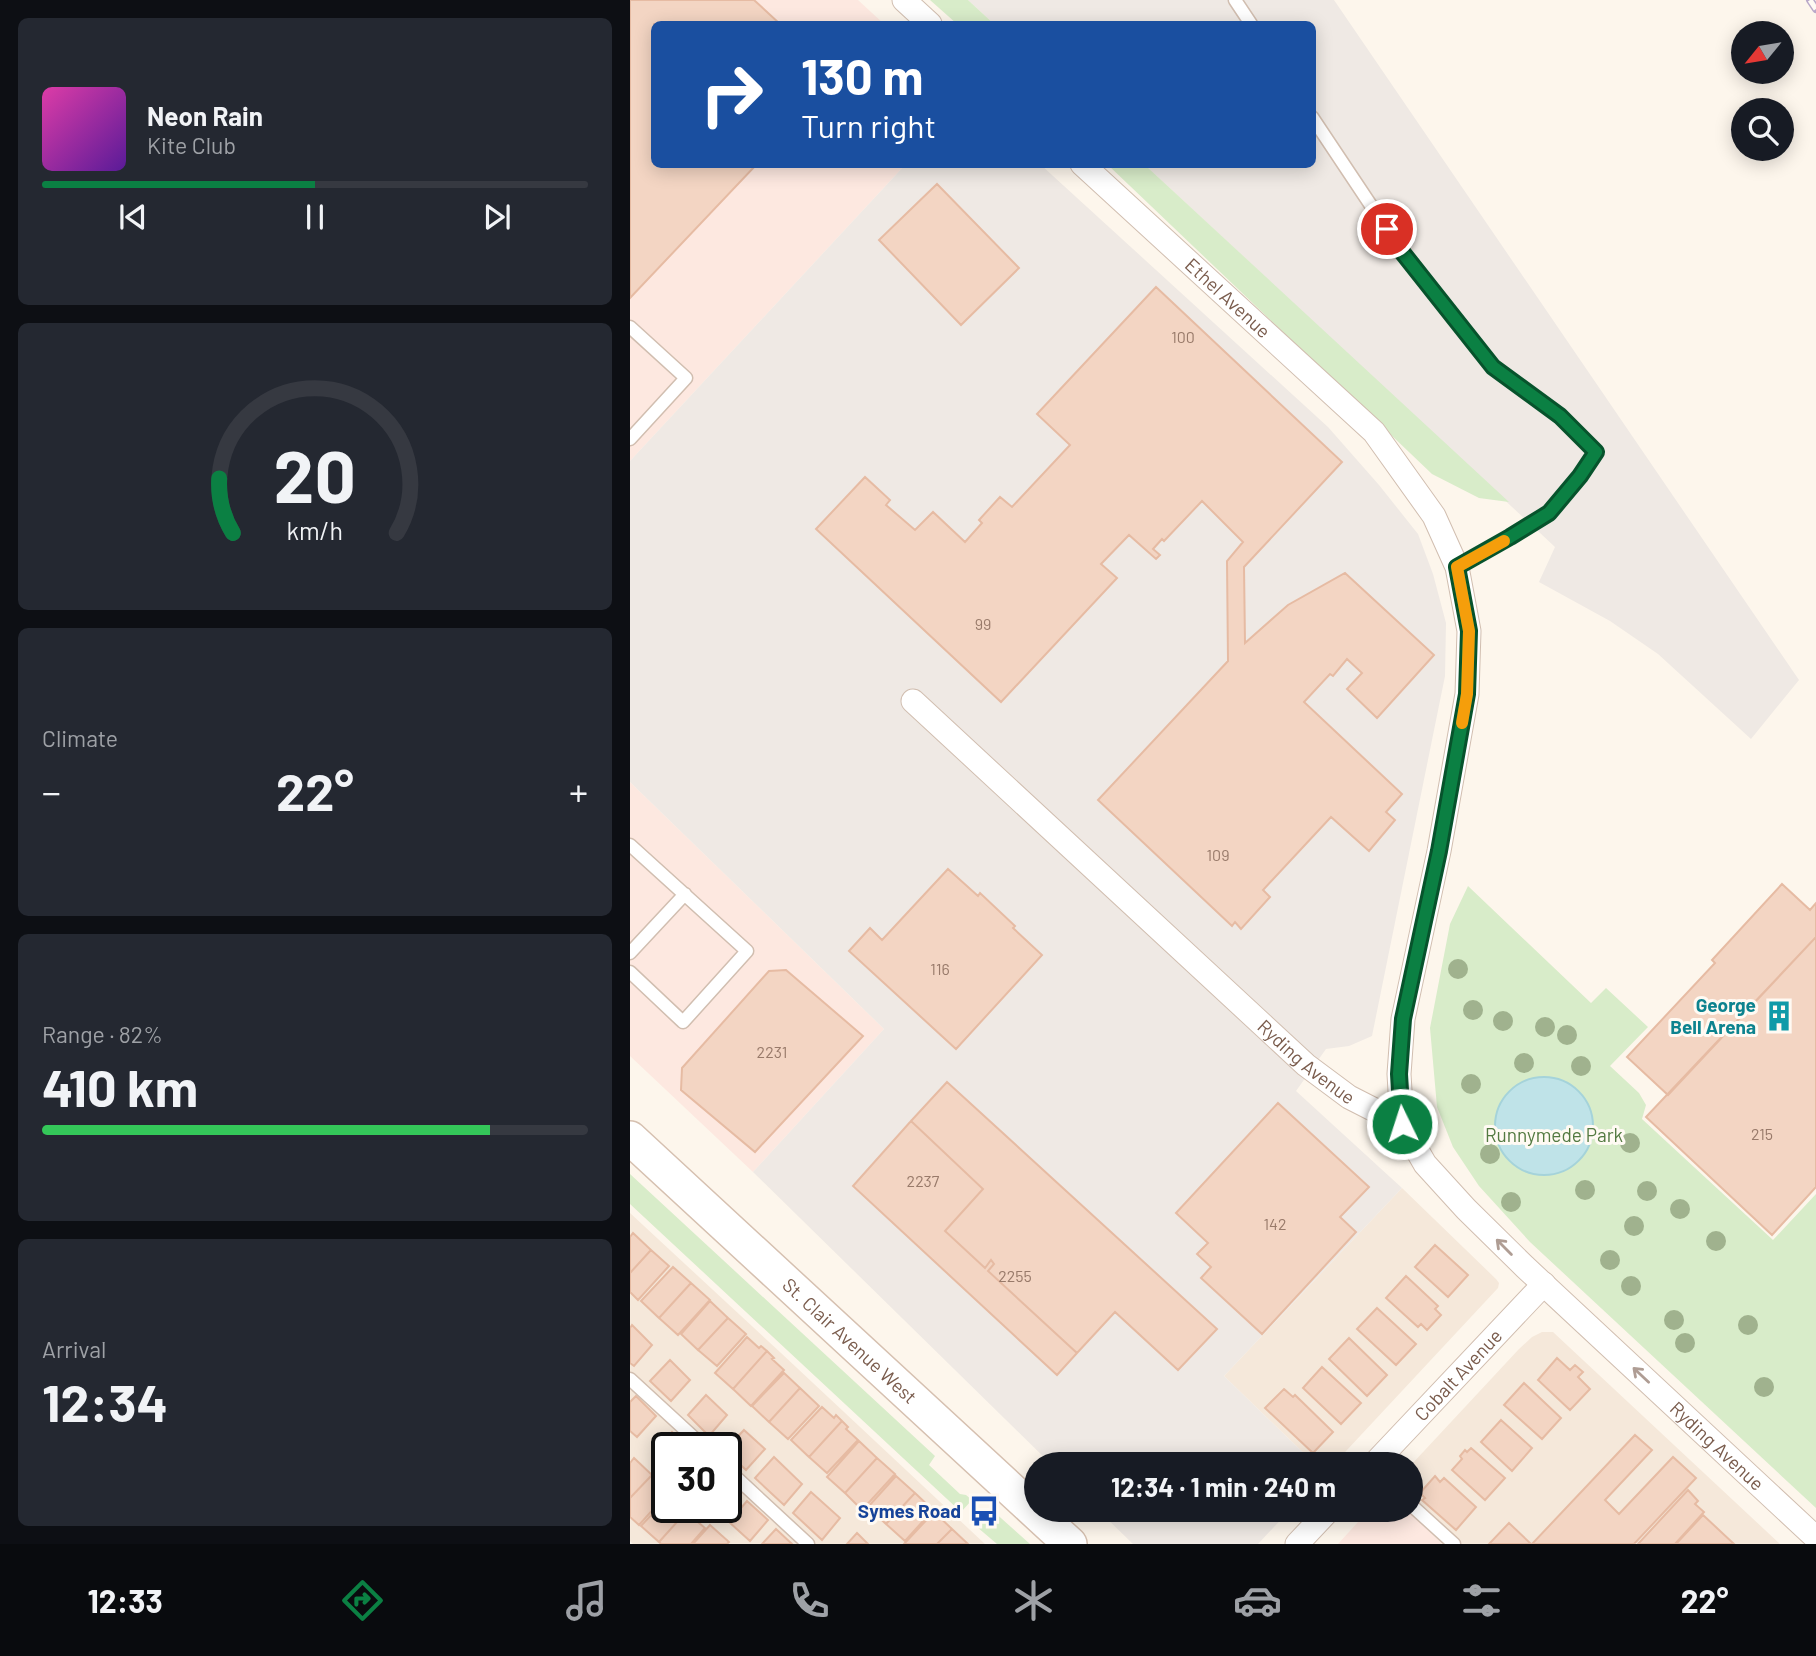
<!DOCTYPE html>
<meta charset="utf-8">
<style>
body{margin:0;font-family:Barlow,sans-serif;background:#242831;color:#f1f3f6;height:100vh;display:flex;flex-direction:column;font-size:26px;white-space:nowrap}
*{box-sizing:border-box;margin:0}
p{font-size:23px;color:#9ea1a6}
.icon{flex:none;width:38px;height:38px;fill:none;stroke:currentColor;stroke-width:2;stroke-linecap:round;stroke-linejoin:round}
.map{position:relative;flex:1;overflow:hidden}
.drawer{display:flex;flex-direction:column;gap:18px;padding:18px;background:#0d0f14;width:630px}
.drawer>*{flex:none}
.banner{position:absolute;left:21px;top:21px;width:665px;height:147px;border-radius:10px;box-shadow:0 4px 18px #0003;background:#1a4fa0;color:#fff;overflow:hidden}
.needle{width:46px;rotate:240deg}
.buttons{position:absolute;left:1101px;top:21px;display:grid;gap:14px}
.buttons a{display:grid;place-items:center;width:63px;height:63px;border-radius:50%;background:#171b24;box-shadow:0 4px 18px #0003;font-size:35px}
.speed{position:absolute;left:21px;top:1432px;display:flex;gap:14px;font-size:35px;font-weight:700;text-align:center}
.speed>*{display:grid;place-content:center;width:91px;height:91px;border-radius:50%;background:#171b24;box-shadow:0 4px 18px #0003;line-height:1}
.speed .limit{border:4px solid #111;border-radius:10px;background:#fff;color:#111}
.pin{position:absolute;display:grid;place-items:center;width:60px;height:60px;color:#fff;margin:-30px;border:4px solid #fff;border-radius:50%;box-shadow:0 2px 7px #0007}
.me{position:absolute;width:77px;margin:-38px;rotate:356deg;stroke-linejoin:round;filter:drop-shadow(0 0 5px #0008)}
.turn{display:flex;align-items:center;gap:24px;height:147px;padding:0 35px;font-size:32px}
.turn .icon{width:91px;height:91px;stroke-width:2.5}
.turn b{display:block;font-size:49px;line-height:60px}
.big{font-size:52px;font-weight:700;line-height:1.1}
.drawer .card{flex:1;display:flex;flex-direction:column;justify-content:center;gap:10px;min-width:0;padding:0 24px;border-radius:10px;background:#242831}
.drawer .dial{align-items:center;gap:0}
.dial svg{height:182px;overflow:visible;fill:none;stroke:#363941;stroke-width:7;stroke-linecap:round;text-anchor:middle}
.dial text{fill:#f1f3f6;stroke:none}
.song{display:flex;align-items:center;gap:21px}
.cover{width:84px;height:84px;border-radius:10px;background:linear-gradient(135deg,hsl(320 70% 55%),hsl(270 70% 35%))}
.played{height:7px;border-radius:4px;background:linear-gradient(90deg,#0b8043 50%,#363941 50%)}
.keys{display:flex;justify-content:space-around;direction:ltr}
.heat{display:flex;justify-content:space-between;align-items:center;font-size:38px;direction:ltr}
.charge{height:10px;border-radius:5px;background:linear-gradient(90deg,#34c759 82%,#363941 0)}
.trip{position:absolute;left:394px;top:1452px;width:399px;height:70px;border-radius:35px;background:#171b24;box-shadow:0 4px 18px #0003;font-weight:700;line-height:70px;text-align:center}
.tab-bar{display:flex;height:112px;justify-content:space-around;align-items:center;background:#090b0e;color:#9ea1a6}
.tab-bar .icon{width:49px;height:49px}
.tab-bar .active{color:#0b8043}
.tab-bar b{font-size:32px;color:#f1f3f6}
main{display:flex;flex:1;min-height:0}
.map>svg:first-child{display:block}
.residential{fill:#f5e8da;fill-rule:evenodd}
.commercial{fill:#fde8e0}
.industrial{fill:#efe9e4}
.green{fill:#d8ecc9}
.water{fill:#bfe3e8;stroke:#a5d3da;stroke-width:2}
.building{fill:#f3d5c3;stroke:#e6bba3;stroke-width:2}
.lines{fill:none;stroke-linecap:round;stroke-linejoin:round}
.service-casing{stroke:#d1beb0;stroke-width:15}
.minor-casing{stroke:#d1beb0;stroke-width:25}
.secondary-casing{stroke:#d6c0b0;stroke-width:36}
.service{stroke:#fff;stroke-width:12}
.minor{stroke:#fff;stroke-width:23}
.secondary{stroke:#fff;stroke-width:33}
.rail-casing{stroke:#b9a8c9;stroke-width:8}
.rail{stroke:#fffaf3;stroke-width:5;stroke-dasharray:16;stroke-linecap:butt}
.tree{fill:#a0b28e}
.oneway{stroke:#af9d94}
.route-casing{stroke:#07532c;stroke-width:18}
.route{stroke:#0b8043;stroke-width:12}
.slow{stroke:#f59e0b;stroke-width:12}
.labels{text-anchor:middle;stroke-width:6;stroke-linejoin:round;paint-order:stroke}
.number-label{font-size:16px;fill:#987a6a}
.street-label{font-size:19px;fill:#7a5c4d;stroke:#fffaf3}
.culture-label{font-size:19px;font-weight:bold;fill:#0d838f;stroke:#fffaf3;text-anchor:end}
.park-label{font-size:19px;fill:#537a41;stroke:#fffaf3}
.transit-label{font-size:19px;font-weight:bold;fill:#164399;stroke:#fffaf3;text-anchor:end}
</style>
<main>
<section class="drawer">
<div class="card">
<div class="song"><i class="cover"></i><div><b>Neon Rain</b><p>Kite Club</p></div></div>
<div class="played"></div>
<div class="keys"><svg class="icon" aria-label="previous" viewBox="0 0 24 24"><path d="M18 5L8 12l10 7zM5 5v14"/></svg><svg class="icon" aria-label="pause" viewBox="0 0 24 24"><path d="M8 5v14M16 5v14"/></svg><svg class="icon" aria-label="next" viewBox="0 0 24 24"><path d="M6 5l10 7-10 7zM19 5v14"/></svg></div>
</div>
<div class="card dial"><svg viewBox="0 0 100 80">
<path d="M14 69A42 42 0 1 1 86 69"/>
<path d="M14 69A42 42 0 0 1 8 45" stroke="#0b8043"/>
<text x="50" y="56" font-size="32" font-weight="700">20</text>
<text x="50" y="72" font-size="11">km/h</text>
</svg></div>
<div class="card"><p>Climate</p>
<div class="heat"><a>−</a><b class="big">22°</b><a>+</a></div>
</div>
<div class="card"><p>Range · 82%</p><b class="big">410 km</b><div class="charge"></div></div>
<div class="card"><p>Arrival</p><b class="big">12:34</b></div>
</section>
<div class="map">
<svg width="1186" height="1544" viewBox="0 0 1186 1544">
<rect width="100%" height="100%" fill="#fdf6ec"/>
<path class="residential" d="M772,1188l94,91 3,4 -1,5 -165,177h-17l-92,-89z
M0,1213l151,140 204,191h-352l-3,-3zM37,1447h59v60h-59z
M912,1332h11l227,212h-338l-34,-34h2l1,-45 108,-116 13,-12z"/>
<path class="commercial" d="M0,0h228l26,24h-230v140l251,1 -275,296z
M0,782l254,247 -131,143 -123,-116z
M739,1510h39l34,34h-104z"/>
<path class="industrial" d="M338,0h366l465,680 -48,59 -93,-85 -48,-33 -71,-39 16,-35 -410,-382 167,-1v-140h-318z
M275,165h136l287,262 51,58 39,49 15,40 13,49 -1,53 -73,360 -23,10 -23,3 -30,42 106,97 -178,188 92,89h-264l-299,-293 131,-143 -254,-247v-321z
M468,1510h192l-32,34h-125z"/>
<path class="green" d="M300,0h38l26,24h-37z
M478,165h37l364,337 -30,-4 -47,-24z
M838,886l123,117 15,-15 42,39 -38,39 29,27 7,12 -4,14 131,121 43,-46v314l-286,-266 -51,-56 -26,-39 -16,-40 -7,-79 20,-104z
M0,1174l305,282 -6,9 31,29 6,1 6,5 -11,12 -331,-308z
M362,1510l38,34h-33l-20,-17z"/>
<path class="water" d="M865 1126a49 49 0 1 1 98 0a49 49 0 1 1-98 0Z"/>
<path class="building" d="M0,0h124l26,24h-126v140h103l-127,134z
M307,184l82,84 -58,57 -82,-85z
M526,287l186,175 -98,105 1,76 43,-38 57,-32 89,82 -57,63 -30,-29 15,-16 -15,-14 -14,17 -3,-2 -26,28 98,92 -16,18 9,8 -26,31 -38,-34 -68,73 7,7 -29,32 -6,-7 -3,4 -134,-126 130,-139 -1,-100 16,-19 -41,-41 -38,40 -2,-2 -9,10 7,6 -4,4 -27,-24 -28,29 16,14 -116,124 -185,-173 49,-52 25,23 -4,5 29,25 18,-18 32,30 17,-19 -3,-3 21,-23 12,10 58,-62 -33,-31z
M318,869l30,27 2,-3 35,33 -2,2 29,27 -86,94 -107,-98 21,-23 12,12z
M1152,884l28,26 6,-7v34l-148,158 -41,-38 88,-94 -3,-3z
M1186,937v250l-44,48 -126,-118z
M156,970l77,66 -108,116 -74,-62 1,-22 87,-97z
M317,1082l270,247 -39,41 -63,-58 -38,41 -89,-82 6,-7 -3,-4 -6,8 -40,-37 38,-42 -72,-68z
M648,1103l91,84 -29,30 16,15 -94,102 -61,-56 10,-11 -14,-13 11,-11 -32,-30z
M281,1121l72,68 -38,42 40,37 6,-8 3,4 -6,7 89,82 -20,22 -204,-189z
M3,1233l18,17 -21,23v-36z
M805,1245l33,30 -20,22 -33,-30z
M21,1250l18,16 -31,34 -8,-8v-19z
M43,1267l18,16 -32,35 -18,-17z
M776,1276l32,30 -3,3 6,6 -14,15 -6,-6 -3,3 -32,-29z
M61,1283l19,17 -32,35 -19,-17z
M80,1301l18,17 -30,32 -17,-16z
M747,1308l39,36 -20,21 -39,-36z
M98,1318l18,16 -29,32 -19,-16z
M2,1325l20,20 -18,21 -4,-3v-35z
M117,1337l12,11 2,-2 6,5 -34,38 -18,-16z
M719,1338l38,37 -20,21 -38,-37z
M137,1351l7,7 -2,1 12,11 -33,36 -18,-17z
M927,1358l13,12 5,-5 8,7 -5,5 12,12 -20,21 -32,-30z
M40,1360l20,20 -19,21 -21,-20z
M692,1367l39,36 -20,21 -38,-36z
M154,1373l16,15 -31,34 -17,-16z
M894,1383l37,35 -19,21 -38,-34z
M170,1388l19,18 -31,33 -19,-17z
M654,1389l9,8 2,-2 38,37 -20,21 -48,-45z
M76,1395l21,20 -18,21 -21,-21z
M6,1396l20,20 -19,21 -7,-6v-29z
M192,1407l12,11 2,-3 6,6 -33,36 -18,-17z
M871,1420l31,28 -20,23 -31,-29z
M212,1421l6,6 -2,2 12,11 -31,33 -18,-16z
M114,1430l21,19 -19,21 -20,-19v-2z
M42,1432l15,15h-20v19l-14,-12z
M1005,1435l17,15 -47,50 14,14 54,-57 23,21 -62,66h-102z
M229,1441l18,17 -32,35 -18,-16z
M841,1448l34,30 -20,22 -33,-30 10,-11 -2,-3 5,-6 2,2z
M144,1457l28,27 -18,21 -29,-27z
M4,1458l18,17 -22,23v-35z
M247,1458l18,16 -33,36 -17,-17z
M22,1475l15,14v5l-28,31 -9,-8v-19z
M266,1476l19,17 -29,31 -18,-17z
M805,1476l5,6 4,-4 32,29 -20,23 -34,-30 3,-2 -5,-5z
M1058,1490l10,11 -3,3 9,8 -29,32h-37z
M181,1492l29,26 -18,22 -29,-27z
M285,1493l18,17 -28,31 -19,-17z
M37,1498v9h13l6,5 -27,30 -18,-16z
M117,1501l21,19 -18,21 -21,-19z
M56,1512l19,16 -14,16h-30l-2,-2z
M304,1512l18,17 -15,15h-33z
M1073,1515l31,29h-58z
M879,1523l22,21h-42z
M80,1525l19,17 -2,2h-34z
M146,1529l16,15h-30z
M322,1529l16,15h-31z
M227,1533l11,11h-21z"/>
<g class="lines">
<g class="service-casing">
<path id="service" d="M605,0l16,24
M682,117l90,135 91,115 67,50 36,35 -16,24 -31,36 -39,25 -53,30
M0,327l56,51 -56,61
M0,845l117,106 -64,71 -53,-50
M0,953l55,-59
M0,1379l74,68
M96,1468l82,76
M780,1504l44,40"/>
</g>
<g class="minor-casing">
<g id="minor">
<path d="M274,0l26,24"/>
<path id="s1" d="M452,164l292,268 60,84 23,51 12,64 -2,63 -28,157 -36,168 -4,55 3,50"/>
<path id="s2" d="M283,701l393,364 43,32 53,27 23,40 41,45 59,58 291,271"/>
<path id="s3" d="M743,1465l171,-181"/>
<path d="M667,1544l32,-34"/>
</g>
</g>
<g class="secondary-casing">
<g id="secondary">
<path id="s4" d="M0,1138l440,406"/>
</g>
</g>
<use href="#service" class="service"/>
<use href="#minor" class="minor"/>
<use href="#secondary" class="secondary"/>
<g class="rail-casing">
<path id="rail" d="M1180,0l6,9"/>
</g>
<use href="#rail" class="rail"/>
</g>
<g class="tree">
<circle cx="828" cy="969" r="10"/>
<circle cx="843" cy="1010" r="10"/>
<circle cx="873" cy="1021" r="10"/>
<circle cx="915" cy="1027" r="10"/>
<circle cx="937" cy="1035" r="10"/>
<circle cx="894" cy="1063" r="10"/>
<circle cx="951" cy="1066" r="10"/>
<circle cx="841" cy="1084" r="10"/>
<circle cx="1000" cy="1143" r="10"/>
<circle cx="860" cy="1154" r="10"/>
<circle cx="955" cy="1190" r="10"/>
<circle cx="1017" cy="1191" r="10"/>
<circle cx="881" cy="1202" r="10"/>
<circle cx="1050" cy="1209" r="10"/>
<circle cx="1004" cy="1226" r="10"/>
<circle cx="1086" cy="1241" r="10"/>
<circle cx="980" cy="1260" r="10"/>
<circle cx="1001" cy="1286" r="10"/>
<circle cx="1044" cy="1320" r="10"/>
<circle cx="1118" cy="1325" r="10"/>
<circle cx="1055" cy="1343" r="10"/>
<circle cx="1134" cy="1387" r="10"/>
</g>
<defs><path id="oneway-shaft" d="M-6 0H5M1.5-3L5.5 0L1.5 3" fill="none" stroke-width="1.6" stroke-linecap="round" stroke-linejoin="round" transform="scale(1.75)"/></defs>
<g class="oneway">
<use href="#oneway-shaft" transform="translate(874 1247) rotate(-135)"/>
<use href="#oneway-shaft" transform="translate(1011 1375) rotate(-137)"/>
</g>
<g class="lines">
<g class="route-casing">
<path id="route" d="M757,229l15,23 91,115 67,49 36,36 -16,24 -31,37 -39,24 -53,30 12,64 -2,63 -28,157 -36,168 -4,55 3,50"/>
</g>
<use href="#route" class="route"/>
<path class="slow" d="M832,723l5,-29 2,-63 -12,-64 47,-26"/>
</g>
<defs>
<g id="building-bare" transform="scale(2.415)"><path d="M-4-6H4V6H1V3H-1V6H-4ZM-2.5-4.3h1.7v1.8h-1.7ZM.8-4.3h1.7v1.8H.8ZM-2.5-1h1.7V.8h-1.7ZM.8-1h1.7V.8H.8Z" fill="#0f9aa8" stroke="#fffaf3" stroke-width="2.5" paint-order="stroke"/></g>
<g id="bus-bare" transform="scale(2.415)"><path d="M-5-6H5V4H4V6H2V4H-2V6H-4V4H-5ZM-3.5-4V0h7V-4ZM-3.5 1.2v1.5H-2V1.2ZM2 1.2v1.5H3.5V1.2Z" fill="#1a4fb4" stroke="#fffaf3" stroke-width="2.5" paint-order="stroke"/></g>
</defs>
<g fill-rule="evenodd">
<use href="#building-bare" x="1149" y="1016"/>
<use href="#bus-bare" x="354" y="1511"/>
</g>
<g class="labels">
<g class="number-label">
<text x="553" y="343">100</text>
<text x="353" y="630">99</text>
<text x="588" y="861">109</text>
<text x="310" y="975">116</text>
<text x="142" y="1058">2231</text>
<text x="1132" y="1140">215</text>
<text x="293" y="1187">2237</text>
<text x="645" y="1230">142</text>
<text x="385" y="1282">2255</text>
</g>
<g class="street-label">
<text dy="7" stroke="none"><textPath href="#s1" startOffset="198">Ethel Avenue</textPath></text>
<text dy="7" stroke="none"><textPath href="#s2" startOffset="534">Ryding Avenue</textPath></text>
<text dy="7" stroke="none"><textPath href="#s4" startOffset="299">St. Clair Avenue West</textPath></text>
<text dy="7" stroke="none"><textPath href="#s3" startOffset="124">Cobalt Avenue</textPath></text>
<text dy="7" stroke="none"><textPath href="#s2" startOffset="1101">Ryding Avenue</textPath></text>
</g>
<g class="culture-label">
<text x="1126" y="1012">George<tspan x="1126" dy="22">Bell Arena</tspan></text>
</g>
<g class="park-label">
<text x="924" y="1142">Runnymede Park</text>
</g>
<g class="transit-label">
<text x="331" y="1518">Symes Road</text>
</g>
</g>
</svg>
<div class="buttons">
<a><svg class="needle" viewBox="-14 -14 28 28"><path d="M0-13l5 13h-10z" fill="#e53935"/><path d="M0 13l5-13h-10z" fill="#9ea1a6"/></svg></a>
<a><svg class="icon" aria-label="search" viewBox="0 0 24 24"><circle cx="10" cy="10" r="6"/><path d="M15 15l6 6"/></svg></a>
</div>
<div class="speed"><div class="limit">30</div></div>
<div class="pin" style="left:757px;top:229px;background:#d93025"><svg class="icon" aria-label="arrive" viewBox="0 0 24 24"><path d="M6 21V4h12l-3 4 3 4H6"/></svg></div>
<svg class="me" style="left:772px;top:1124px" viewBox="-20 -20 40 40"><circle r="17" fill="#0b8043" stroke="#fff" stroke-width="3"/><path d="M0-11L8 9 0 5-8 9z" fill="#fff"/></svg>
<div class="trip">12:34 · 1 min · 240 m</div>
<div class="banner">
<div class="turn"><svg class="icon" aria-label="right" viewBox="0 0 24 24"><path d="M7 20v-9h11M14 6l5 5-5 5"/></svg><div><b>130 m</b>Turn right</div></div>
</div>
</div>
</main>
<nav class="tab-bar">
<b>12:33</b>
<svg class="icon active" aria-label="directions" viewBox="0 0 24 24"><path d="M12 3l9 9-9 9-9-9zM9 14v-3h6M13 9l2 2-2 2"/></svg>
<svg class="icon" aria-label="music" viewBox="0 0 24 24"><path d="M9 18V5l10-2v13"/><circle cx="6" cy="18" r="3"/><circle cx="16" cy="16" r="3"/></svg>
<svg class="icon" aria-label="phone" viewBox="0 0 24 24"><path d="M5 4h4l2 5-3 2q2 4 5 5l2-3 5 2v4C11 20 4 13 5 4z"/></svg>
<svg class="icon" aria-label="climate" viewBox="0 0 24 24"><path d="M12 3v18M4 7l16 10M4 17L20 7"/></svg>
<svg class="icon" aria-label="car" viewBox="0 0 24 24"><path d="M5 17H2v-5l4-1 3-4h7l3 4 3 1v5h-3M9 17h6M6 11h13"/><circle cx="7" cy="17" r="2"/><circle cx="17" cy="17" r="2"/></svg>
<svg class="icon" aria-label="filters" viewBox="0 0 24 24"><path d="M4 7h16M4 17h16"/><circle cx="9" cy="7" r="2"/><circle cx="15" cy="17" r="2"/></svg>
<b>22°</b>
</nav>
